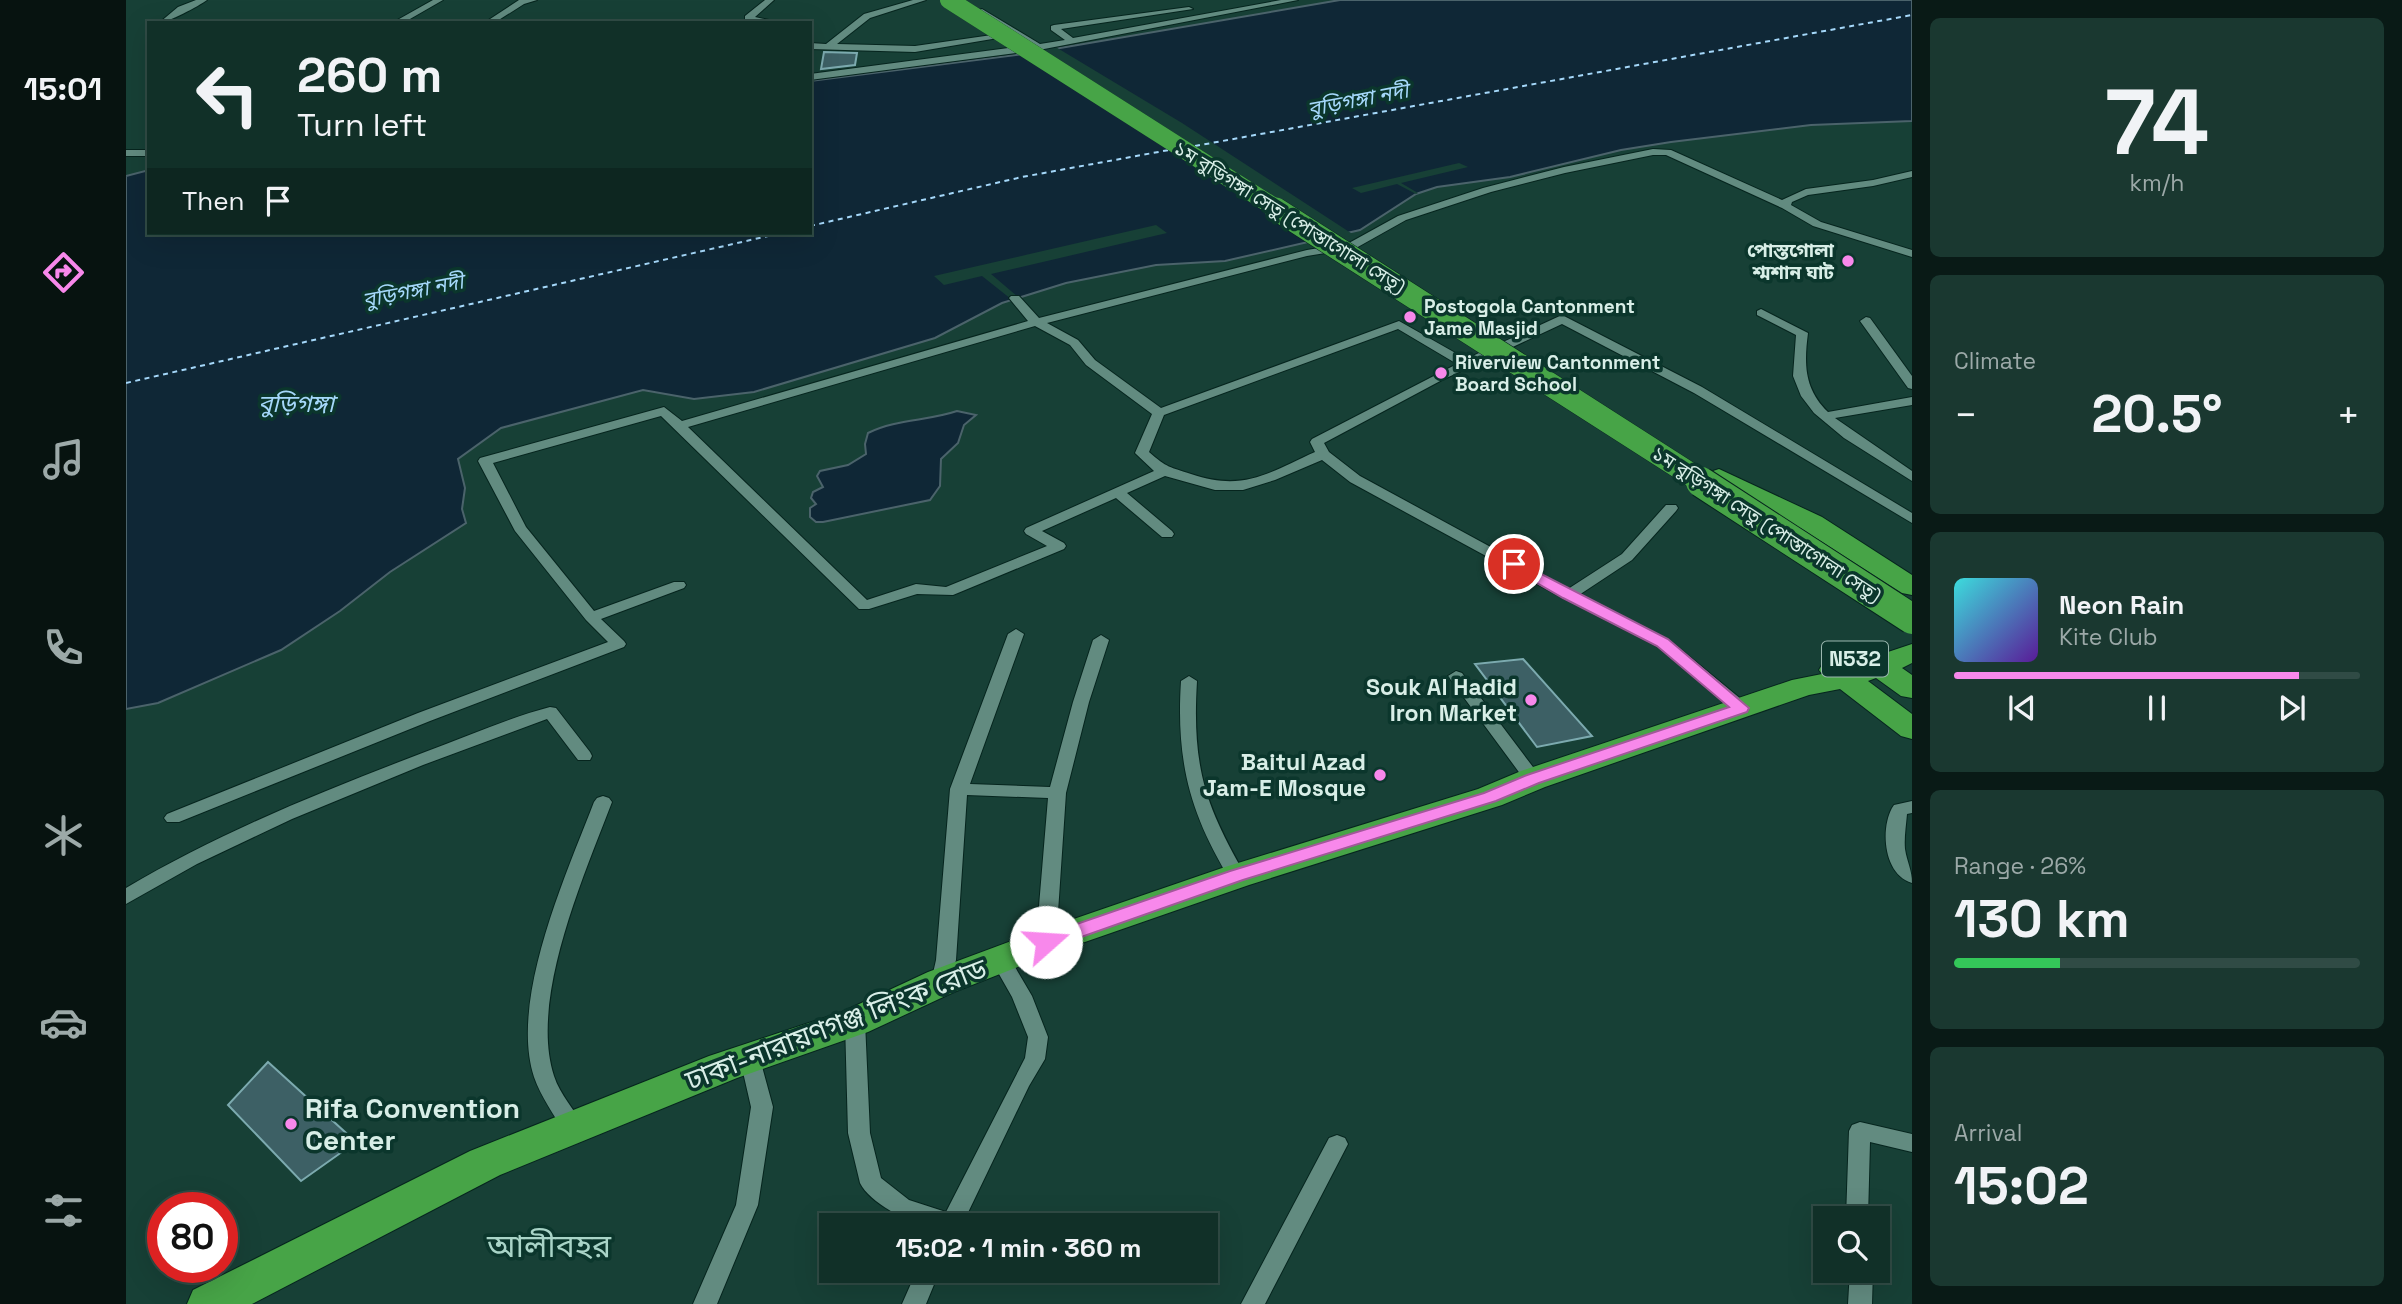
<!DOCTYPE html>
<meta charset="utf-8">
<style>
body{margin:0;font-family:"Space Grotesk","Noto Sans Bengali",sans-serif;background:#1a3830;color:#f1f3f6;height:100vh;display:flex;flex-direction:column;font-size:26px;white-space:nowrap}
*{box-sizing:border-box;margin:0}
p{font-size:23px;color:#9ca9a8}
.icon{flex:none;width:38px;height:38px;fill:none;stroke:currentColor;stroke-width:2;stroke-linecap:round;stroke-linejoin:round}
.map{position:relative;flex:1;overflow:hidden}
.panel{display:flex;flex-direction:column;gap:18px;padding:18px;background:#091a16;width:490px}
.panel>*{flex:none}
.guide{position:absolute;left:21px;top:21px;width:665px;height:214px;border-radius:0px;box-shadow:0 7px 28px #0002,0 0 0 2px #304b45;background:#113028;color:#f1f3f6;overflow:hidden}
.controls{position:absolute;left:1687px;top:1206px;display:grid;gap:14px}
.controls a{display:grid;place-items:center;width:77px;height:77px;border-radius:0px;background:#113028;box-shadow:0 7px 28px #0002,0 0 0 2px #304b45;font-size:35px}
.speed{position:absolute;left:21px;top:1192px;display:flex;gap:14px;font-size:35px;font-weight:700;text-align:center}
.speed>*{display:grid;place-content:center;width:91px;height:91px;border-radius:50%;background:#113028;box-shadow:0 7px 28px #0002,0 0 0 2px #304b45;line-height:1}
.speed .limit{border:10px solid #d22;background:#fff;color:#111}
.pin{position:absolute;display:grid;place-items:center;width:60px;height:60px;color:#fff;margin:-30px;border:4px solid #fff;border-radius:50%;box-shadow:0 2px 7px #0007}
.me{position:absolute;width:77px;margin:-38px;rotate:71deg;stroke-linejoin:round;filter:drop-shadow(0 0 5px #0008)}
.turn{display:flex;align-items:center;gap:24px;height:147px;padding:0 35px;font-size:32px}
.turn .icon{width:91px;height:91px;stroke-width:2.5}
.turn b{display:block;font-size:49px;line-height:60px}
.then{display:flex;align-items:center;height:66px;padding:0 35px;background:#0003;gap:14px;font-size:26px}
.big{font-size:52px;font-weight:700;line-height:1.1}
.panel .widget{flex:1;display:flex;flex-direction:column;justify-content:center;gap:10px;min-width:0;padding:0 24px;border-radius:10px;background:#1a3830}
.panel .dial{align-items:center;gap:0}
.dial b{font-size:91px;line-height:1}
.song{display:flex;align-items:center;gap:21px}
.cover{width:84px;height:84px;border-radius:10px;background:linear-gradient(135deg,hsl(180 70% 55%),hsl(270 70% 35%))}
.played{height:7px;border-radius:4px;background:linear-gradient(90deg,#f888eb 85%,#304b45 85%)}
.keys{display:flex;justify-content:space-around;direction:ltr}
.heat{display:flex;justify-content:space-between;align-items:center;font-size:38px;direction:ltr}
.charge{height:10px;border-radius:5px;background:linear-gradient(90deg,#34c759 26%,#304b45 0)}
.trip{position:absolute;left:693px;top:1213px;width:399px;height:70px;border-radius:0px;background:#113028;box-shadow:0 7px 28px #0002,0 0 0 2px #304b45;font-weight:700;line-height:70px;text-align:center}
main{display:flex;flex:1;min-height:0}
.menu{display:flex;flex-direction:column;width:126px;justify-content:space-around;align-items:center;background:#071310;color:#9ca9a8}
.menu .icon{width:49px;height:49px}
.menu .active{color:#f888eb}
.menu b{font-size:32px;color:#f1f3f6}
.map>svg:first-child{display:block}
.water{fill:#0f2736;stroke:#4b636b;stroke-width:2}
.pier{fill:#174036}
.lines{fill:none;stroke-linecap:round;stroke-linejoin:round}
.ferry{stroke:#a5d8fa;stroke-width:2;stroke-dasharray:5 4.5;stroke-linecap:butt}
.building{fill:#3d6065;stroke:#7caaaf;stroke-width:2}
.street-casing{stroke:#06251e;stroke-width:2}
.highway-casing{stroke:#06251e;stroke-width:2}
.street{fill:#628b80;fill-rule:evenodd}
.highway{fill:#47a447;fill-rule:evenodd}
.highway-bridge-far2-casing{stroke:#06251e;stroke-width:18;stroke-linecap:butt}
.highway-bridge-far1-casing{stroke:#06251e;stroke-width:24;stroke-linecap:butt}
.highway-bridge-casing{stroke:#06251e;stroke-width:32;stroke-linecap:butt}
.highway-bridge-far2{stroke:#47a447;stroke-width:18}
.highway-bridge-far1{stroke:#47a447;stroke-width:23}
.highway-bridge{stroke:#47a447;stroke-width:30}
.route{fill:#f888eb;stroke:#a15899;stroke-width:2}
.poi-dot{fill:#f888eb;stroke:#0b362c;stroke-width:2.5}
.labels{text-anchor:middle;stroke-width:7;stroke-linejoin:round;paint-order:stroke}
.far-street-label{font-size:19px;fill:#d8eee7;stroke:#0b362c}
.far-poi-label{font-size:19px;font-weight:bold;fill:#d8eee7;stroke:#0b362c;text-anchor:start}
.far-water-label{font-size:21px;font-style:italic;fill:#a5d8fa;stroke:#0b362c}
.shield{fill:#0b362c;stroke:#9ab7af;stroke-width:2}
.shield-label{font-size:21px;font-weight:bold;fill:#d8eee7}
.poi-label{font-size:23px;font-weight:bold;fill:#d8eee7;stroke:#0b362c;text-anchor:end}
.water-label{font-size:24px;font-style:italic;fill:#a5d8fa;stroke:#0b362c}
.near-street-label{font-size:28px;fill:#d8eee7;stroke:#0b362c}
.near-poi-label{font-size:28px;font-weight:bold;fill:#d8eee7;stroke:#0b362c;text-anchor:start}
.near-quarter-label{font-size:32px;fill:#a9d4c7;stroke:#0b362c}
</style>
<main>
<nav class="menu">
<b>15:01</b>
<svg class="icon active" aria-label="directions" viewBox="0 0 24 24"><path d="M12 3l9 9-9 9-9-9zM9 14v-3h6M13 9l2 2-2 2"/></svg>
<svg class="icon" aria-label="music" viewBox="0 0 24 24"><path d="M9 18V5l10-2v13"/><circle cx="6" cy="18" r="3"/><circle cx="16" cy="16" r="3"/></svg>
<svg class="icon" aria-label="phone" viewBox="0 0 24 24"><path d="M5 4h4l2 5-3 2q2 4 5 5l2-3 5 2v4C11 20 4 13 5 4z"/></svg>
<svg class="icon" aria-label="climate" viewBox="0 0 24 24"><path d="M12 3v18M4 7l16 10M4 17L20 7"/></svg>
<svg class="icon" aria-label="car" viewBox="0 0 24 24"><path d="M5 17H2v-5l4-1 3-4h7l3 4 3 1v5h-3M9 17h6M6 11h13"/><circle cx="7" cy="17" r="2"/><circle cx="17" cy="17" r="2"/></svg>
<svg class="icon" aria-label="filters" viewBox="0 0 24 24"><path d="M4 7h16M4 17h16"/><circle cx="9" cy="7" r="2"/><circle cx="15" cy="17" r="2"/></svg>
</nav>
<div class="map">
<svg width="1786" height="1304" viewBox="0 0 1786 1304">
<rect width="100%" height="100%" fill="#174036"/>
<path class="water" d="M1214,0h572v121l-101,4 -140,17 -50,8 -111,27 -73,10 -21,7 -56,36 -135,31 -69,4 -90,18 -64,20 -67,35 -181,54 -60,7 -51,-9 -142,38 -43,31 7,29 -3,21 4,14 -76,49 -50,39 -59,39 -123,53 -32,6v-533l23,-6v63h661v-152l221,-28z
M831,411l19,4 -12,10 -6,18 -17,16 -1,27 -10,14 -107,22h-7l-6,-5v-9l6,-4 -5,-6 2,-6 10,-5 -6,-11 3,-5 28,-6 18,-11 -1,-10 3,-11c28,-14 60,-12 89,-22z"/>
<path class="pier" d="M928,46l128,77 172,112 -28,6 -295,-191z
M1333,163l9,4 -67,16 17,10 -2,1 -19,-10 -36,9 -9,-5z
M1030,225l11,8 -176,41 27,23 -7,2 -29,-23 -38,9 -10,-9z"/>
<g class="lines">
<path class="ferry" d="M1069,146l717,-131
M684,226l212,-49 147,-27
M0,383l655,-150"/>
</g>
<path class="building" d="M698,52l33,1 -2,12 -34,4z
M1397,659l69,77 -55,11 -62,-83z
M142,1062l88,80 -55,39 -73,-76z"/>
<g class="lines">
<g class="street-casing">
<path id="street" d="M70,0h11c-8,6 -40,23 -48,23l19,-16z
M307,0h10l-40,23h-11z
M393,0h18l-13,4 -30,19h-10z
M639,0h9l-19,17 28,6 -38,-3v-4z
M787,0h13l-56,18 -33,26 78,2 91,-13 4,3 -95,16 -105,-3v-6l16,1 38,-30z
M1155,0h17l-259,50 -229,30v-6l221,-29 -52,-32 -1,-2 4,-2 58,35 25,-4 -14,-10v-4l3,-1 135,-18 4,2 -132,20 12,9z
M1527,149l18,1 111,50 24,-11 67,-9 39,-9v6l-39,9 -65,9 -16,7 -1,3 30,17 91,28v7l-99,-31 -31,-18 -116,-53h-13l-88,18 -74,19 -85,28 -50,28 -49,8 -260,67 31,17 17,20 66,48 238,-87 67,38 96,-44 140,72 210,126v10l-218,-130 -132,-69 -120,56 -118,63 5,9 31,24 208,113 54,-35 44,-49h10l2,3 -2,3 -44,49 -53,35 90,45 78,64 2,4 -2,4h-12l-78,-66 -94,-48 -213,-116 -28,-22 -47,20 -32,10h-28l-50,-14 -38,17 45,38 2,3 -2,3h-10l-46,-39 -74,33 22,12 2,3 -2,3 -111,46 -36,-1 -48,15h-10l-198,-193 -168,47 33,64 68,84 80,-29h10l2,3 -2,3 -83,31 23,22 2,3 -2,3 -194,74 -251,101h-12l-3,-4 3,-4 251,-101 190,-71 -22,-22 -71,-89 -37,-70 2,-3 184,-51 18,14 346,-100 -19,-23 2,-2h8l20,22 268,-68 42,-7 49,-27 85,-28 81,-21zM909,326l35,19 16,20 66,49 -17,39 19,18 -128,57 -2,3 2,3 21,12 -101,41 -30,-3 -49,16 -179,-173zM1272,329l59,35 -145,75 -2,3 5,10c-47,21 -71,40 -124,22 -21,-7 -24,-6 -42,-22l15,-37z
M0,150h23v6h-23z
M1635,309l47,24c-4,31 -4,56 20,79l84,-15v8l-77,13 77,53v10l-68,-43 -30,-25 -13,-17 -8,-20 3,-41 -39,-20v-4z
M1740,317l4,1 42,58v13l-4,-1 -48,-67z
M890,629l8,5 -54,150 80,3 23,-85 20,-62 8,-5 8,5 -20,62 -23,91 -10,149 -3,5 -7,2 -7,-2 -3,-5 12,-144 -81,-3 -11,165 -8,27 -7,2 -7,-2 -3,-5 5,-22 14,-171 58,-155z
M1330,671l6,2 77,102 3,4 -3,4h-12l-79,-107z
M1063,676l8,5c-5,84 7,123 49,195l-3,5h-12c-42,-68 -55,-121 -50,-200z
M424,707l6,1 34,44 2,4 -2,4h-12l-31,-41 -124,46 -131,54 -95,45 -71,40v-16c94,-56 197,-97 299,-136 41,-15 83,-34 125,-45z
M477,796l6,2 3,4c-28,74 -83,197 -58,274 6,19 21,34 30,51l-3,6 -8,3 -8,-3c-11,-18 -24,-36 -31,-56 -25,-77 32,-202 60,-275l3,-4z
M1786,801v12l-5,1c-1,12 -3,24 -2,35 2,13 7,21 7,34 -28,-8 -32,-53 -20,-75l2,-3z
M875,953l7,2 24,41 16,41 -3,22 -16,27 -67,139c-10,0 -22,1 -33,0 -22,-3 -59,-22 -69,-42l-12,-50 -3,-111 3,-5 7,-3 7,3 3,5 5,111 11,45 28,22 37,12 79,-154 3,-21 -16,-40 -21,-37 3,-5z
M624,1051l7,2 3,6 13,48 -15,98 -41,99h-24l43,-99 15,-98 -11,-48 3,-6z
M1734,1122l52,12v18l-42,-10 -2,76h-22l3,-87 3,-6z
M1211,1135l8,3 3,6 -83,160h-24l88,-166z
M791,1270h23l-14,34h-24z
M1724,1270h23l-1,34h-24z"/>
</g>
<g class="highway-casing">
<path id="highway" d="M1593,469l103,48 90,58v20l-10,-2 -100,-64 -92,-47 -4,-5 4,-5z
M1786,644v19l-10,5 10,7v23l-11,-2 -25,-18 -8,3 44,33v25l-11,-3 -61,-47 -31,6 -264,92 -43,18 -253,80 -190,66 -105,41 -86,40 -131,46 -237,97 -248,129h-65l6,-14 277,-139 239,-95 133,-44 86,-40 105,-39 192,-66 253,-78 43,-18 271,-91 30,-6 -3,-4 4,-7 11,-2 15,6 8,-3 -7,-8 4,-6 11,-3 17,7z"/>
</g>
<use href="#street" class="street"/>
<use href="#highway" class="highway"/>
<g class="highway-bridge-far2-casing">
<path id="highway-bridge-far2" d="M823,0l330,210"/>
</g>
<g class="highway-bridge-far1-casing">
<path id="highway-bridge-far1" d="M1150,209l428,274"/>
</g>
<g class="highway-bridge-casing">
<path id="highway-bridge" d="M1575,482l211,137"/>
</g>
<use href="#highway-bridge-far2" class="highway-bridge-far2"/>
<use href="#highway-bridge-far1" class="highway-bridge-far1"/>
<use href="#highway-bridge" class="highway-bridge"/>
</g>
<path class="route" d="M1388,560l154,79 81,69 -2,4 -208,71 -43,18 -253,79 -190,67h-14l-3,-5 3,-5 191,-66 254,-78 43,-18 202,-68 -72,-61 -94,-48 -54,-31 -2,-3 2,-3z"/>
<g class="poi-dot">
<circle cx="1722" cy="261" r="7"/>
<circle cx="1284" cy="317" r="7"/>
<circle cx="1315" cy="373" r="7"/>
<circle cx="1405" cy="700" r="7"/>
<circle cx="1254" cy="775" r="7"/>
<circle cx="165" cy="1124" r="7"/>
</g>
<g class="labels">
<g class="far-street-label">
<text transform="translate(1164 217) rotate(32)" y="7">১ম বুড়িগঙ্গা সেতু (পোস্তাগোলা সেতু)</text>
<text transform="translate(1641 524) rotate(33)" y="7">১ম বুড়িগঙ্গা সেতু (পোস্তাগোলা সেতু)</text>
</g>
<g class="far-poi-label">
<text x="1708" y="257" text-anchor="end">পোস্তগোলা<tspan x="1708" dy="22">শ্মশান ঘাট</tspan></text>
<text x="1298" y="313">Postogola Cantonment<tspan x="1298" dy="22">Jame Masjid</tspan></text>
<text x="1329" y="369">Riverview Cantonment<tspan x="1329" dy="22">Board School</tspan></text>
</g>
<g class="far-water-label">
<text transform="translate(1232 100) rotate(-11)" y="7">বুড়িগঙ্গা নদী</text>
<text transform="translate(287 291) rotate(-11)" y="7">বুড়িগঙ্গা নদী</text>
</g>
<rect class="shield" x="1696" y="641.5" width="66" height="35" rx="5"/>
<g class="shield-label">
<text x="1729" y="666">N532</text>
</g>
<g class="poi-label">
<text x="1391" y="695">Souk Al Hadid<tspan x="1391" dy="26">Iron Market</tspan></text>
<text x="1240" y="770">Baitul Azad<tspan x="1240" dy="26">Jam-E Mosque</tspan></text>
</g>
<g class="water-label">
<text x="170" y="412">বুড়িগঙ্গা</text>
</g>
<g class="near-street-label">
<text transform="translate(710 1024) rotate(-21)" y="10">ঢাকা-নারায়ণগঞ্জ লিংক রোড</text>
</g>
<g class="near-poi-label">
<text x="179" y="1118">Rifa Convention<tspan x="179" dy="32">Center</tspan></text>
</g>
<g class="near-quarter-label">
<text x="423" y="1257">আলীবহর</text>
</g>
</g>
</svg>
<div class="controls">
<a><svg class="icon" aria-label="search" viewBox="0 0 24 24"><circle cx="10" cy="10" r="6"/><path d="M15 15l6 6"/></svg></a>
</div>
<div class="speed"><div class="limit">80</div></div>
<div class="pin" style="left:1388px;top:564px;background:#d93025"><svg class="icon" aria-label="arrive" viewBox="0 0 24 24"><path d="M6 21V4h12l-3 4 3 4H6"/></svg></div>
<svg class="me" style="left:920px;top:942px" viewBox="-20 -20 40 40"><circle r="19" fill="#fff"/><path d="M0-13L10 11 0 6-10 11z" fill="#f888eb"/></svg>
<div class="trip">15:02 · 1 min · 360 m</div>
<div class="guide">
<div class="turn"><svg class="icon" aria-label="left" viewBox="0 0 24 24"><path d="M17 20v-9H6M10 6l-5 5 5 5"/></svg><div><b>260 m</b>Turn left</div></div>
<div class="then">Then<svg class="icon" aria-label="arrive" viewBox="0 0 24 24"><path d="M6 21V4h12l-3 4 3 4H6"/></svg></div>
</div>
</div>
<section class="panel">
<div class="widget dial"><b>74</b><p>km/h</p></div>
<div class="widget"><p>Climate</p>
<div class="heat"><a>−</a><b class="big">20.5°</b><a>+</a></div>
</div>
<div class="widget">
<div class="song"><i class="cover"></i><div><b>Neon Rain</b><p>Kite Club</p></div></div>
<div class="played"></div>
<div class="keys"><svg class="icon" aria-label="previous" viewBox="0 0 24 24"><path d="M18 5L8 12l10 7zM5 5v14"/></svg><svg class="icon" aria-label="pause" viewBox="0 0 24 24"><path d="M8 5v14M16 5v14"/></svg><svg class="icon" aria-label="next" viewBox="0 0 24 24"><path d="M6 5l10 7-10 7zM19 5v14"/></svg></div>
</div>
<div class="widget"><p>Range · 26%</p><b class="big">130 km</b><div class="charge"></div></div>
<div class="widget"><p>Arrival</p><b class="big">15:02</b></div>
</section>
</main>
